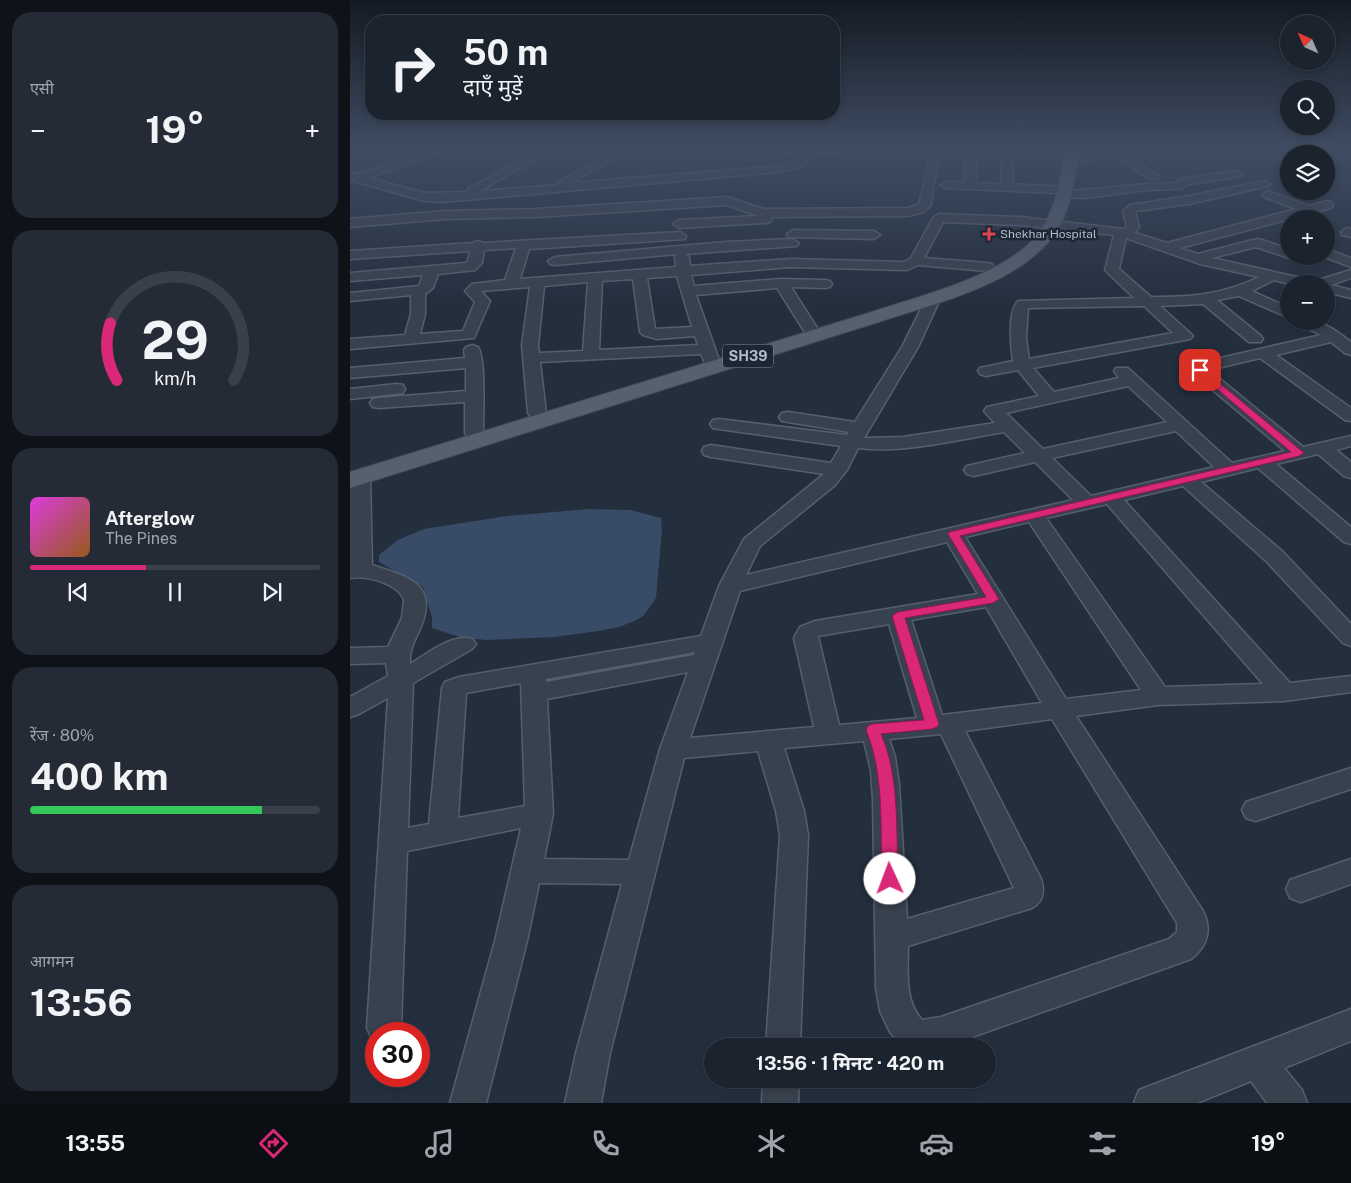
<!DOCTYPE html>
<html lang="hi">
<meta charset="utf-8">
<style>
body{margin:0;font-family:"Public Sans","Noto Sans Devanagari",sans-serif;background:#242b36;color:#f1f3f6;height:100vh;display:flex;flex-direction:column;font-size:19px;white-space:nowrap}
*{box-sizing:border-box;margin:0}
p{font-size:16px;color:#a0a4aa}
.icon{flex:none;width:28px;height:28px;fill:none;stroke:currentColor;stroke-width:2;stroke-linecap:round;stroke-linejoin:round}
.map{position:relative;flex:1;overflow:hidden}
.panel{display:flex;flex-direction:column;gap:12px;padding:12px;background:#0f1319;width:350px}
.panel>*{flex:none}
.guide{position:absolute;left:15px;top:15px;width:475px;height:105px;border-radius:20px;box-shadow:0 2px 8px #0003,0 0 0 1px #39404a;background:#1b232e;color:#f1f3f6;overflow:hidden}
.needle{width:32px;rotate:315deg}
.fabs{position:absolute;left:930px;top:15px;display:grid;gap:10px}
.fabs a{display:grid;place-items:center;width:55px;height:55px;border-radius:50%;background:#1b232e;box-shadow:0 2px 8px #0003,0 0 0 1px #39404a;font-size:25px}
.speed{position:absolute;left:15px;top:1022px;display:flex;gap:10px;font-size:25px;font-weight:700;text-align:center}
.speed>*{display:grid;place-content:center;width:65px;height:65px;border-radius:50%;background:#1b232e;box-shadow:0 2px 8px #0003,0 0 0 1px #39404a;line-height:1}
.speed .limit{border:8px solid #d22;background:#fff;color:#111}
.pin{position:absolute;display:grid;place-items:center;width:42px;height:42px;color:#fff;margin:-21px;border-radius:10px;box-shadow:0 2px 8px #0006}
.me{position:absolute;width:55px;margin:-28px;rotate:358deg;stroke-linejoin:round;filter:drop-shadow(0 0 4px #0008)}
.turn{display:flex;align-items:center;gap:18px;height:105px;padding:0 15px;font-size:22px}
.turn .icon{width:65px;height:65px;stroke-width:2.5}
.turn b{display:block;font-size:35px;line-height:42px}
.big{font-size:38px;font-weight:700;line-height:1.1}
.panel .tile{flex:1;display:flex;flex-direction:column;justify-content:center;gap:8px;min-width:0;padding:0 18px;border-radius:20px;background:#242b36}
.panel .dial{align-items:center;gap:0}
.dial svg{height:130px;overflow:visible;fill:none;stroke:#39404a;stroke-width:7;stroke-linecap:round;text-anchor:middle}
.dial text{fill:#f1f3f6;stroke:none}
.song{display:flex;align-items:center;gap:15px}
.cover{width:60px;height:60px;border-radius:8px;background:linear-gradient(135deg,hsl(300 70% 55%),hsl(30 70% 35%))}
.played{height:5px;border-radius:2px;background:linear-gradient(90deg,#db2777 40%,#39404a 40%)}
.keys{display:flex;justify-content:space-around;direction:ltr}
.heat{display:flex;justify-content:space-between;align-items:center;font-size:28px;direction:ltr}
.charge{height:8px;border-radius:4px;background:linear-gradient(90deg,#34c759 80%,#39404a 0)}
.trip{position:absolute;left:354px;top:1038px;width:292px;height:50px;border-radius:25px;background:#1b232e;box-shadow:0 2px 8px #0003,0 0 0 1px #39404a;font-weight:700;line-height:50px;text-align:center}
.tabs{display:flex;height:80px;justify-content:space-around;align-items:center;background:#0b0e12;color:#a0a4aa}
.tabs .icon{width:35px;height:35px}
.tabs .current{color:#db2777}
.tabs b{font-size:22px;color:#f1f3f6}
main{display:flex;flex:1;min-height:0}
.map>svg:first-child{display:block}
.water{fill:#394c67}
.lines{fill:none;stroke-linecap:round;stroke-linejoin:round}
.street-casing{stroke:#565f6c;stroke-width:3}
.primary-casing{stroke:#414a57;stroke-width:2}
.street{fill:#38414e;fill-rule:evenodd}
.primary{fill:#56606e;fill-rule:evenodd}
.route{fill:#db2777;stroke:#8e194d}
.health-dot{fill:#e0444e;stroke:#1d2633;stroke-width:2}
.labels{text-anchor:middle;stroke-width:5;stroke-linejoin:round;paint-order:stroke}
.far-poi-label{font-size:12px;fill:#b4bcc9;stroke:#1d2633;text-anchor:start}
.shield{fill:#1d2633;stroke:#878f9c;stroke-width:1}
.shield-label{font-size:14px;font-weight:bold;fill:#b4bcc9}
</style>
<main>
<section class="panel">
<div class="tile"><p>एसी</p>
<div class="heat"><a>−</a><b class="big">19°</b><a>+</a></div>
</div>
<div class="tile dial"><svg viewBox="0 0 100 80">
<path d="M14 69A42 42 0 1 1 86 69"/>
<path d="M14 69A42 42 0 0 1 10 34" stroke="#db2777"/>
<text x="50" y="56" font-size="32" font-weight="700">29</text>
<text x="50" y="72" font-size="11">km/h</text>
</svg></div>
<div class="tile">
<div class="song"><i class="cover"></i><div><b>Afterglow</b><p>The Pines</p></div></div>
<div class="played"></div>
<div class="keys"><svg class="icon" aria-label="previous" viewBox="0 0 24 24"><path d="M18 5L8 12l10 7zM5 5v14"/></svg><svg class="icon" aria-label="pause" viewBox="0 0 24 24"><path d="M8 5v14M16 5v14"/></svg><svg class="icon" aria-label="next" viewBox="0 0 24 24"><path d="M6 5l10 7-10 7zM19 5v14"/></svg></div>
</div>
<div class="tile"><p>रेंज · 80%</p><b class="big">400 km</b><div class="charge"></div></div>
<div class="tile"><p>आगमन</p><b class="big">13:56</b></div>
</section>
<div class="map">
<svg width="1001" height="1103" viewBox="0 0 1001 1103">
<rect width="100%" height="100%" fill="#242f3e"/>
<path class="water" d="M239,509l41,1 31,8 1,11 -6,69 -12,17 -7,5 -18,7 -20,4 -45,6 -67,3 -24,-2 -31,-10v-11l-9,-30 -44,-25v-7l19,-15 26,-11 83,-13z"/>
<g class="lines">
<g class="street-casing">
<path id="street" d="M80,148h14l-1,2 -74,28 56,15 42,-1 1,-3 75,-41h12l-75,43 77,-6 1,-3 62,-34h12l-61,35 208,-17 16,-4 7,-9 -55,-2 -5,-3 134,2 5,3 -5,3 -64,-2 -9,12 -24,6 -336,30 -19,-1 -74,-21v-7l7,1z
M582,148h10l-9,40 -2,17 -7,7 -16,4 -137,1 1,2 -2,3 -4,1 -87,5 -6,-4 6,-4 79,-4 -31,-11 -191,12 -90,2 -96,8v-8l96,-8 90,-2 191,-12 37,12 144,-1 11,-4z
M652,148h10l1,36 52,3 4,1 1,3 77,-7 28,-1 6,-4 55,-8 6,3 -6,3 -51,8 -2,3 -4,1 -32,1 -63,8 -25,-1 -1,-4 -112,-5 -6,-3 6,-3h18l2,-29 5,-3 5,3v30l25,1z
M684,148h31l1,1c-6,5 -26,4 -32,-1z
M774,148h23l-1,2 -21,4 33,21 2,2 -2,2h-8l-37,-23c-12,2 -50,10 -58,2l5,-3 28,-1z
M914,181l6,3 -2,2 -79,18 -52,7 -2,1 4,15 -4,6 32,10 129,-34 -32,-12 -2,-2 2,-2 4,-2 41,15 18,-5 4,1 2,3 -2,3 -151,40 18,6 59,-15 5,1 27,9v7h5l-5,2 -33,-11 -44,11 103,23 36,-11v8l-20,7 20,5v8l-25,-6v-8h-36l-16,-4 -22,11 37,17v10l-50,-22 -22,4 44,36 2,3 -2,3h-12l-46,-38 -43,2 30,27 3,3 -3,3 -157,29 21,24 65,-14 -5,-7 2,-3h12l104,95 53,-12 -90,-76 -3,-8 2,-3 127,-29 -23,-11 -2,-3c27,0 34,5 55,21v13l-6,-2 -14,-11 -55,13 75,53v13l-6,-1 -85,-62 -51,12 94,77 48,-11v10l-15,4 15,12v16l-7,-2 -26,-22 -42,10 75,63v17l-7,-2 -86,-74 -57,14 82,70 68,72v22l-8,-3 -76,-81 -84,-76 -59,14 166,183 61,-7v16l-67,9 -126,4 -82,11 127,195c9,18 5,35 -12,48l-244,87 -46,-1 -11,-13 -10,-21 -4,-23 -3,-189 -2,-28 -7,-30 -80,7 20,63 4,24 -8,211h-34l14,-211 -4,-24 -18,-60 -74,7 -74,295 -9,50h-36l11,-50 46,-169 -83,-1 -12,58 -41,162h-36l45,-162 26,-113 -114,23 -6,177 -3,6h-22v7l-4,-2 -5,-11 21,-330 -29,16 -9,3v-20l38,-21 -2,-13 -36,1v-16l38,-1 14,-29 2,-18c-6,-17 -38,-25 -54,-22v-101l3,-4 7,-2 7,2 3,4 2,88c36,12 69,19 47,66 -5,11 -10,20 -9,33 17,-10 42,-31 62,-25l4,5 -4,5 -59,34 -5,145 21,-4 13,-136 3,-6 14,-5 242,-41 18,-50 25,-47 80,-65 -113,-17 -7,-2 -2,-4 2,-4 7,-2 120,18 10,-17 -122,-17 -6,-1 -3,-4 3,-4 6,-1 128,16 2,-3 -61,-10 -6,-1 -3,-4 3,-4 6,-1 67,10 47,-75 25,-50 2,-3h10l2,3 -23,50 -54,91 39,-1 92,-14 -11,-12 3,-4 52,-11 -21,-26 -32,6 -6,-2 -2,-3 2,-3 33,-7c-2,-15 -6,-48 5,-60l116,-3 -29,-28 9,-35 -94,-10 -77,-3 -19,36 63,5 5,1 2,3 -2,3 -5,1 -69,-6 -11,5 -116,-3 -100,8 3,11 87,-7 44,1 5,1 2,3 -2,3 -5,1 -34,-1 28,44 -3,3h-10l-29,-46 -81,7 23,65 -2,3h-12l-4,-9 -161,8 6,51 -3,4 -6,1 -6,-1 -3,-4 -6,-68 8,-58 -49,4 9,10 -16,37 -124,11v-10l55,-4 6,-21v-19l-61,6v-8l69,-7 4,-11 -73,6v-8l116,-10 2,-2 2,-10 -120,8v-8l123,-8 5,-2 5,2 197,-11 6,4 -1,3 -156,10 -9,30 156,-12 -1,-10 2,-3 -122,11 -5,-1 -2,-3 7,-4 171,-15 66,-3 7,4 -2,3 -112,8 4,3 1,9 101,-7 113,3 7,-4 22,-40 6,-4 81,3 104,12 3,-2 -4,-16 7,-6 59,-9zM776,238l74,26 59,13c-38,18 -67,20 -108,20l-32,-28zM166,248l-11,32 -33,4 -7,7 10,11 -12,29 -43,3 5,-20v-20l8,-6 5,-14 37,-4 7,-7 2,-13zM327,276l15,51 -37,2 -8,-51zM283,279l7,53 3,3 14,4 38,-3 3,9 -99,5 3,-69zM238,282l-5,69 -44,2 -1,-8 6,-59zM794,306l29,27 -144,26 -3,-20 2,-31zM778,386l39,36 -124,27 -37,-36zM826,431l38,36 -123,29 -39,-38zM654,432l21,21 -58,13 -3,4 3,4 7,2 61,-14 38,38 -327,75 14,-29 74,-60 13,-16 11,-22c44,6 102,-9 146,-16zM757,504l156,180 -98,3 -119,-169zM679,522l112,168 -75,9 -101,-162zM597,542l31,52 -163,27 -15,6 -6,11 20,89 -124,11 50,-147zM636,607l56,96 -100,12 -31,-95zM539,624l28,94 -78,7 -21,-89zM345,652l-1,3 -148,27v-3zM338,672l-28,77 -31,111 -85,-1 9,-45 -6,-115zM171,683l4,123 -67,12 8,-125zM702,719l125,204v9l-8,7 -228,78 -19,3c-18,-20 -14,-48 -14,-74l124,-38c12,-7 13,-17 9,-29l-76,-148zM591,734l73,154 -107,31 -8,-135 -4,-27 -6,-18z
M997,228l4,1v8l-9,-2 -1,-3z
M443,230l81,1 6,4 -6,4 -86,-2 -1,-3z
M976,249l25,9v9l-29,-11h4z
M122,345l6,2c8,12 5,68 5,86l-3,4 -6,1 -6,-1 -3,-4v-31l-86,6 -6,-1 -3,-4 3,-4 6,-1 87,-7v-23l-116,10v-10l115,-10 -1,-8 2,-3z
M47,384l6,1 2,4 -2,4 -53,6v-10z
M1001,768v21l-95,32 -10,-3 -4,-8 4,-8z
M1001,859v25l-50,18 -11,-4 -4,-9 4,-9z
M1001,1009v32l-67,27 18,22 5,13h-40l-16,-22 -54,22h-63l5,-13z
M413,1079h36l-1,24h-36z"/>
</g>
<g class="primary-casing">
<path id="primary" d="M715,148h14c-3,24 -6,49 -16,71 -27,60 -117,81 -175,100l-538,169v-16l525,-161c48,-16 135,-37 165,-80 17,-24 21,-55 25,-83z"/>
</g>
<use href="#street" class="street"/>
<use href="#primary" class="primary"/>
</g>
<linearGradient id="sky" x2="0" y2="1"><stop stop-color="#141a22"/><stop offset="0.49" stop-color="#3f4d63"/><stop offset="1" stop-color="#3f4d63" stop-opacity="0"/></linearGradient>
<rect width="1001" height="302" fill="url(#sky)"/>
<path class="route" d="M850,367l104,86 -5,3 -339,80 39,63 -6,4 -88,15 34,106 -2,3 -5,2 -51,5c19,43 15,98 17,145l-2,5 -6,2 -6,-2 -2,-5c-2,-49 3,-103 -16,-149l2,-4 4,-2 52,-4 -32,-104 6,-4 88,-15 -38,-63 1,-2 342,-80 -95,-81v-3z"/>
<path class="health-dot" d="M636.5 226.5h5v5h5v5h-5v5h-5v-5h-5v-5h5z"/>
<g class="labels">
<g class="far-poi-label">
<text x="650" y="238">Shekhar Hospital</text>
</g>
<rect class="shield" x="373" y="344.5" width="50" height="23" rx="4"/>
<g class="shield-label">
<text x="398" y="361">SH39</text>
</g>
</g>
</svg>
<div class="fabs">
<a><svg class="needle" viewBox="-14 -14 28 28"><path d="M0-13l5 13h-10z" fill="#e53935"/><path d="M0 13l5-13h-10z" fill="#a0a4aa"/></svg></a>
<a><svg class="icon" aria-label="search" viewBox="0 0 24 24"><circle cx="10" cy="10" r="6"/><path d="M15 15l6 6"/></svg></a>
<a><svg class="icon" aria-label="layers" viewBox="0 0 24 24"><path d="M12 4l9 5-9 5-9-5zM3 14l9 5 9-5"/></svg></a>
<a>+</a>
<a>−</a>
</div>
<div class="speed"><div class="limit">30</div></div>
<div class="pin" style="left:850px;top:370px;background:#d93025"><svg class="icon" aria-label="arrive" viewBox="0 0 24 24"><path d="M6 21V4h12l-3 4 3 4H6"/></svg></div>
<svg class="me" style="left:540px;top:879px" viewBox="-20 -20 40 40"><circle r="19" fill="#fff"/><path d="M0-13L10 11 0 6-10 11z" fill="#db2777"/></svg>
<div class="trip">13:56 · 1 मिनट · 420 m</div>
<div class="guide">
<div class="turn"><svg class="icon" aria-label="right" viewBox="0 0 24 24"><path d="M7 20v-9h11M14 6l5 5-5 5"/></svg><div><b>50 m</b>दाएँ मुड़ें</div></div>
</div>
</div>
</main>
<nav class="tabs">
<b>13:55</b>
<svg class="icon current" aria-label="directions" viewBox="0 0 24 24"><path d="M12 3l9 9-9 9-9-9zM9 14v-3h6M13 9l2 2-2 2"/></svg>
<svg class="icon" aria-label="music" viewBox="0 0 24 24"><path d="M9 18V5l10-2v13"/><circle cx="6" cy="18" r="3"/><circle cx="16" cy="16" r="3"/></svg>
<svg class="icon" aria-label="phone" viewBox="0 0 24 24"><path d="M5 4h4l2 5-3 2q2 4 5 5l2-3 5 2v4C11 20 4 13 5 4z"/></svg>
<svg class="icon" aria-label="climate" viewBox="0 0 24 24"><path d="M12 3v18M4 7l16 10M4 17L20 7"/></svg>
<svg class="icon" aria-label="car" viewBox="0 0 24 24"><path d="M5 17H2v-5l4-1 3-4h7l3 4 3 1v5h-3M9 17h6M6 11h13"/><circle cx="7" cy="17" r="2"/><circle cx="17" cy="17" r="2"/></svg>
<svg class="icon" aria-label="filters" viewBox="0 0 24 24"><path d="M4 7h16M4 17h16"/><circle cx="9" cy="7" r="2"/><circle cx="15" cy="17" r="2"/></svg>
<b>19°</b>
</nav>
